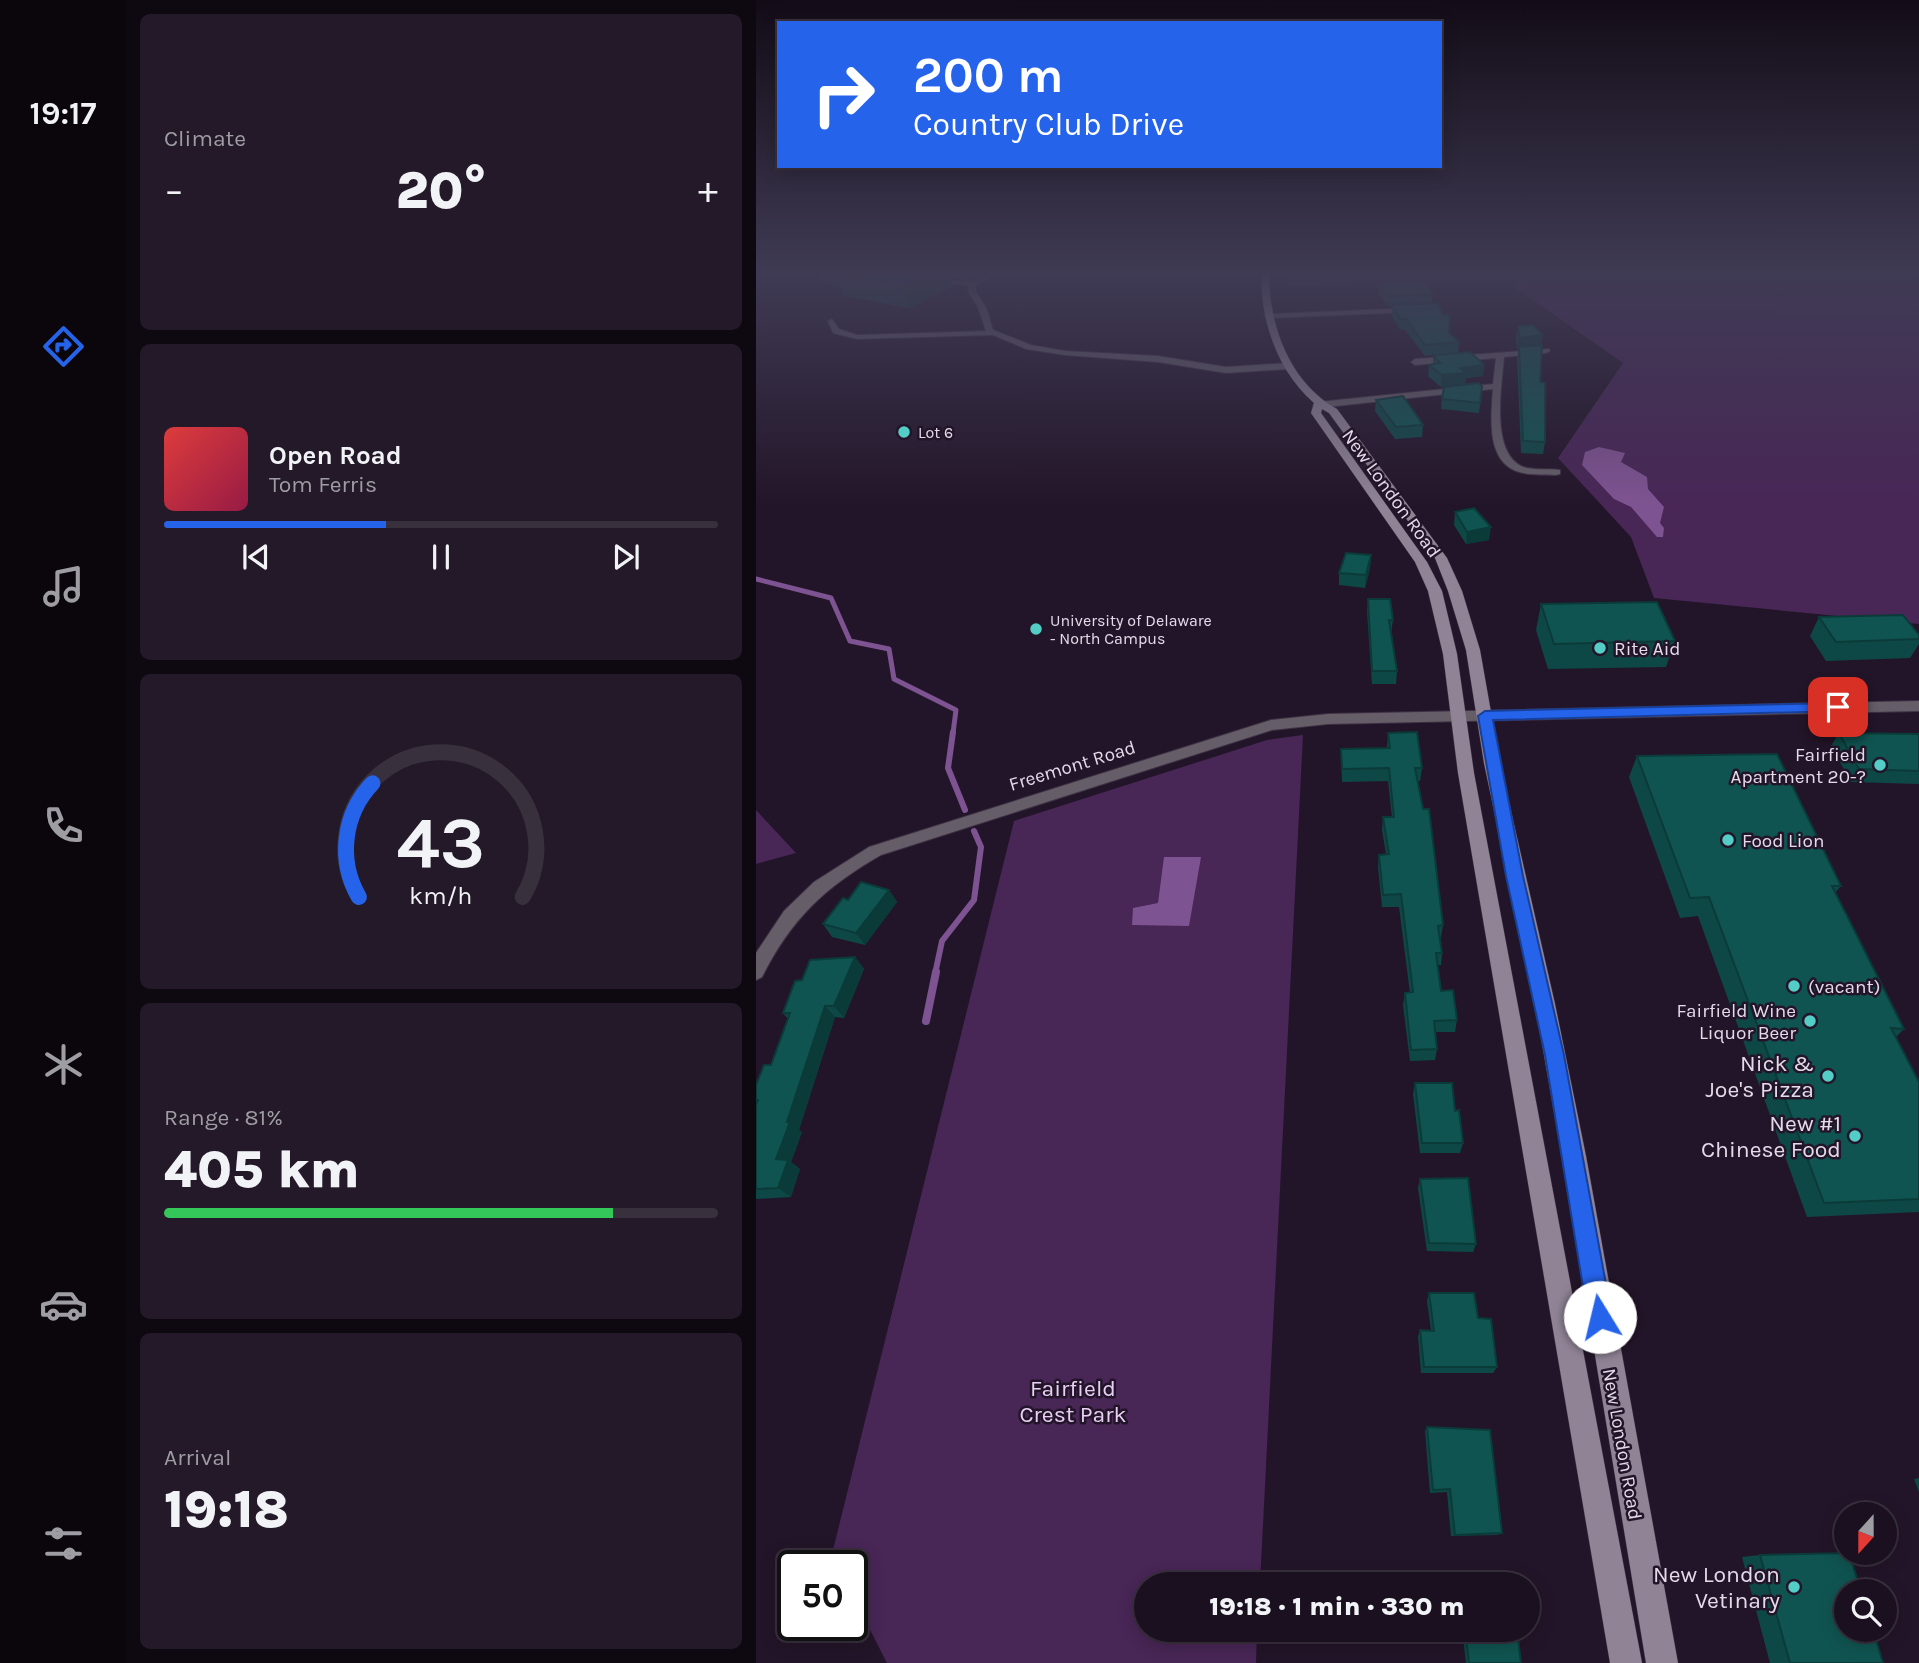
<!DOCTYPE html>
<meta charset="utf-8">
<style>
body{margin:0;font-family:Karla,sans-serif;background:#231928;color:#f1f3f6;height:100vh;display:flex;flex-direction:column;font-size:26px;white-space:nowrap}
*{box-sizing:border-box;margin:0}
p{font-size:23px;color:#9f9da4}
.icon{flex:none;width:38px;height:38px;fill:none;stroke:currentColor;stroke-width:2;stroke-linecap:round;stroke-linejoin:round}
.map{position:relative;flex:1;overflow:hidden}
.panel{display:flex;flex-direction:column;gap:14px;padding:14px;background:#0e0911;width:630px}
.panel>*{flex:none}
.banner{position:absolute;left:21px;top:21px;width:665px;height:147px;border-radius:0px;box-shadow:0 4px 18px #0003,0 0 0 2px #38303d;background:#2563eb;color:#fff;overflow:hidden}
.needle{width:46px;rotate:201deg}
.buttons{position:absolute;left:1078px;top:1502px;display:grid;gap:14px}
.buttons a{display:grid;place-items:center;width:63px;height:63px;border-radius:50%;background:#1a101f;box-shadow:0 4px 18px #0003,0 0 0 2px #38303d;font-size:35px}
.speed{position:absolute;left:21px;top:1550px;display:flex;gap:14px;font-size:35px;font-weight:700;text-align:center}
.speed>*{display:grid;place-content:center;width:91px;height:91px;border-radius:50%;background:#1a101f;box-shadow:0 4px 18px #0003,0 0 0 2px #38303d;line-height:1}
.speed .limit{border:4px solid #111;border-radius:10px;background:#fff;color:#111}
.pin{position:absolute;display:grid;place-items:center;width:60px;height:60px;color:#fff;margin:-30px;border-radius:14px;box-shadow:0 4px 10px #0006}
.me{position:absolute;width:77px;margin:-38px;rotate:351deg;stroke-linejoin:round;filter:drop-shadow(0 0 5px #0008)}
.turn{display:flex;align-items:center;gap:24px;height:147px;padding:0 21px;font-size:32px}
.turn .icon{width:91px;height:91px;stroke-width:2.5}
.turn b{display:block;font-size:49px;line-height:60px}
.big{font-size:52px;font-weight:800;line-height:1.1}
.panel .tile{flex:1;display:flex;flex-direction:column;justify-content:center;gap:10px;min-width:0;padding:0 24px;border-radius:10px;background:#231928}
.panel .dial{align-items:center;gap:0}
.dial svg{height:182px;overflow:visible;fill:none;stroke:#38303d;stroke-width:7;stroke-linecap:round;text-anchor:middle}
.dial text{fill:#f1f3f6;stroke:none}
.song{display:flex;align-items:center;gap:21px}
.cover{width:84px;height:84px;border-radius:10px;background:linear-gradient(135deg,hsl(0 70% 55%),hsl(340 70% 35%))}
.played{height:7px;border-radius:4px;background:linear-gradient(90deg,#2563eb 40%,#38303d 40%)}
.keys{display:flex;justify-content:space-around;direction:ltr}
.heat{display:flex;justify-content:space-between;align-items:center;font-size:38px;direction:ltr}
.charge{height:10px;border-radius:5px;background:linear-gradient(90deg,#34c759 81%,#38303d 0)}
.trip{position:absolute;left:378px;top:1572px;width:406px;height:70px;border-radius:35px;background:#1a101f;box-shadow:0 4px 18px #0003,0 0 0 2px #38303d;font-weight:800;line-height:70px;text-align:center}
main{display:flex;flex:1;min-height:0}
.dock{display:flex;flex-direction:column;width:126px;justify-content:space-around;align-items:center;background:#0a060c;color:#9f9da4}
.dock .icon{width:49px;height:49px}
.dock .selected{color:#2563eb}
.dock b{font-size:32px;color:#f1f3f6}
.map>svg:first-child{display:block}
.green{fill:#482656}
.water{fill:#7e5391}
.lines{fill:none;stroke-linecap:round;stroke-linejoin:round}
.stream-far2{stroke:#7e5391;stroke-width:5}
.stream-far1{stroke:#7e5391;stroke-width:6}
.stream{stroke:#7e5391;stroke-width:8}
.street-casing{stroke:#3e3144;stroke-width:2}
.secondary-casing{stroke:#3e3144;stroke-width:1}
.street{fill:#655d68;fill-rule:evenodd}
.secondary{fill:#8f8395;fill-rule:evenodd}
.wall{fill:#0e4846}
.shaded-wall{fill:#0b3b39}
.building{fill:#105451;stroke:#0b3b39;stroke-width:2}
.route{fill:#2563eb;stroke:#184099;stroke-width:2}
.poi-dot{fill:#54cdc7;stroke:#231529;stroke-width:2.5}
.labels{text-anchor:middle;stroke-width:5;stroke-linejoin:round;paint-order:stroke}
.far-poi-label{font-size:16px;fill:#e4dbe9;stroke:#231529;text-anchor:start}
.street-label{font-size:19px;fill:#e4dbe9;stroke:#231529}
.poi-label{font-size:19px;fill:#e4dbe9;stroke:#231529;text-anchor:start}
.near-poi-label{font-size:23px;fill:#e4dbe9;stroke:#231529;text-anchor:end}
.near-park-label{font-size:23px;fill:#e8cff3;stroke:#231529}
</style>
<main>
<nav class="dock">
<b>19:17</b>
<svg class="icon selected" aria-label="directions" viewBox="0 0 24 24"><path d="M12 3l9 9-9 9-9-9zM9 14v-3h6M13 9l2 2-2 2"/></svg>
<svg class="icon" aria-label="music" viewBox="0 0 24 24"><path d="M9 18V5l10-2v13"/><circle cx="6" cy="18" r="3"/><circle cx="16" cy="16" r="3"/></svg>
<svg class="icon" aria-label="phone" viewBox="0 0 24 24"><path d="M5 4h4l2 5-3 2q2 4 5 5l2-3 5 2v4C11 20 4 13 5 4z"/></svg>
<svg class="icon" aria-label="climate" viewBox="0 0 24 24"><path d="M12 3v18M4 7l16 10M4 17L20 7"/></svg>
<svg class="icon" aria-label="car" viewBox="0 0 24 24"><path d="M5 17H2v-5l4-1 3-4h7l3 4 3 1v5h-3M9 17h6M6 11h13"/><circle cx="7" cy="17" r="2"/><circle cx="17" cy="17" r="2"/></svg>
<svg class="icon" aria-label="filters" viewBox="0 0 24 24"><path d="M4 7h16M4 17h16"/><circle cx="9" cy="7" r="2"/><circle cx="15" cy="17" r="2"/></svg>
</nav>
<section class="panel">
<div class="tile"><p>Climate</p>
<div class="heat"><a>−</a><b class="big">20°</b><a>+</a></div>
</div>
<div class="tile">
<div class="song"><i class="cover"></i><div><b>Open Road</b><p>Tom Ferris</p></div></div>
<div class="played"></div>
<div class="keys"><svg class="icon" aria-label="previous" viewBox="0 0 24 24"><path d="M18 5L8 12l10 7zM5 5v14"/></svg><svg class="icon" aria-label="pause" viewBox="0 0 24 24"><path d="M8 5v14M16 5v14"/></svg><svg class="icon" aria-label="next" viewBox="0 0 24 24"><path d="M6 5l10 7-10 7zM19 5v14"/></svg></div>
</div>
<div class="tile dial"><svg viewBox="0 0 100 80">
<path d="M14 69A42 42 0 1 1 86 69"/>
<path d="M14 69A42 42 0 0 1 20 19" stroke="#2563eb"/>
<text x="50" y="56" font-size="32" font-weight="700">43</text>
<text x="50" y="72" font-size="11">km/h</text>
</svg></div>
<div class="tile"><p>Range · 81%</p><b class="big">405 km</b><div class="charge"></div></div>
<div class="tile"><p>Arrival</p><b class="big">19:18</b></div>
</section>
<div class="map">
<svg width="1163" height="1663" viewBox="0 0 1163 1663">
<rect width="100%" height="100%" fill="#231529"/>
<path class="green" d="M533,273h630v351l-265,-26 -23,-61 -73,-79 65,-95 -116,-81 -220,4z
M547,735l-43,849h-114v45h111l-1,34h-369l-26,-51 -9,-6v-40h-23l185,-745 253,-81z
M0,810l40,43 -40,11z"/>
<path class="water" d="M843,447l26,6 -4,9 26,15 1,12 16,18 -4,16 4,5 -1,9h-6l-26,-30 -17,-8 -32,-34 3,-13z
M408,857h37l-12,69 -57,-1 1,-17 25,-5z"/>
<g class="lines">
<path class="stream-far2" d="M0,579l75,19 19,43 39,8 5,30 62,31 -3,23"/>
<path class="stream-far1" d="M197,732l-5,36 17,42
M179,974l7,-33 32,-41 7,-53 -7,-16"/>
<path class="stream" d="M170,1021l10,-49"/>
<g class="street-casing">
<path id="street" d="M139,273c21,-1 63,11 78,8 10,-2 16,-8 26,-8l-23,12v7l10,15 7,23 38,15 34,6 93,5 68,11 63,-4 4,3 -4,3 -63,4 -68,-11 -93,-7 -39,-6 -33,-14 -136,4 -24,-6 -5,-12 4,-2 7,10 18,6 129,-4 -8,-24 -10,-15 1,-6z
M657,308l3,4 -148,6 -4,-2 4,-2z
M793,349l1,2 -4,2 -42,4c-2,27 -14,93 17,109 11,5 27,2 39,4v4l-4,1c-13,-1 -27,1 -40,-4 -30,-12 -25,-55 -23,-82l-175,19 -5,-3 5,-3 175,-18 3,-26 -81,7 -4,-3 4,-3z
M1163,701v10l-591,13 -56,6 -391,125c-56,32 -90,64 -119,122l-6,3v-27l28,-42 30,-29 55,-35 402,-127 57,-6z"/>
</g>
<g class="secondary-casing">
<path id="secondary" d="M505,273h8c0,52 20,109 68,136l110,149 15,33 18,59 20,113 55,241 31,152 92,507h-32l-84,-507 -27,-152 -51,-241 -18,-113 -18,-59 -13,-33 -106,-145 -7,-4 -1,4 106,149 15,29 15,63 17,119 168,890h-32l-152,-890 -15,-119 -15,-63 -13,-29 -104,-149 3,-10c-37,-33 -53,-81 -53,-130z"/>
</g>
<use href="#street" class="street"/>
<use href="#secondary" class="secondary"/>
</g>
<path class="wall" d="M61,273h162l-13,6 -15,-2 2,9 -43,22 -66,-12 -4,-11 -19,-3z
M624,283l53,11 -1,10 17,29 10,9 -1,11 26,12 -1,11 -17,2 -1,6 -24,3 -13,-11 1,-11 4,-1v-9l10,-1 -18,2 -20,-26h-5l-8,-14v-10h-5l-8,-13z
M762,326l25,9 -2,10 -1,37 5,60 -2,12 -22,-1 -4,-95 2,-9h-2l-1,-12z
M726,386l-3,27 -38,-4 1,-10z
M620,400l47,25 -1,12 -27,2 -20,-28z
M699,512l34,28 -23,4 -12,-19z
M615,555l-1,13 -5,20 -26,-3v-12z
M612,599l25,21 -2,13 6,38 -1,13h-24l-5,-72z
M785,604l134,37 -9,26 -118,2 -12,-39z
M1063,617l100,18v9l-9,14 -84,3 -16,-25z
M632,733l34,35 -2,13h-3l26,144 -2,12h-1l2,16 -1,12h-3l3,26 16,29 -2,12h-20l2,17 -2,11 -25,1 -7,-56 2,-12h5l-11,-86h-17l-4,-40 1,-12 7,-1 -4,-24 1,-13h9l-4,-36 -46,1 -1,-33 46,-1z
M1083,733l80,1v50l-68,-2 -20,-36z
M881,756l204,130 -6,7 69,136 -8,8 23,45v130l-112,5 -109,-301 -18,2 -51,-141z
M133,890l8,12 -32,43 -33,-8 -9,-13 25,-24z
M99,957l9,12 -20,49 -9,-1 -36,113 3,2 -11,30 9,7 -9,28 -35,2v-114l15,-20 17,-46 -5,-6 19,-33z
M659,1083l40,28 8,32 -3,10h-40l-7,-59z
M664,1179l56,65 -3,8 -46,-1 -9,-63z
M673,1293l49,25 19,49 -4,6h-72l-3,-37 2,-6h11l-4,-29z
M671,1427l75,106 -5,2 -46,1 -4,-44 -17,1 -5,-62z
M1163,1478v14l-5,-13z
M1004,1555l123,108h-113l-28,-106z
M706,1629h55l4,34h-55z"/>
<path class="shaded-wall" d="M171,273h23l3,13 -43,22 -8,-24z
M208,273h15l-13,6z
M787,335l-2,11 -24,3 2,-11z
M728,365l-1,11 -17,2 -1,6 -24,3 1,-12 18,-7z
M735,527l-2,13 -23,4 1,-12z
M615,555l-1,13 -5,20 1,-13z
M133,890l8,12 -32,43 -9,-12z
M99,957l9,12 -20,49 -10,-12z
M69,1006l10,11 -36,113 3,2 -11,30 9,7 -9,28 -13,-9 -2,-29 11,-37z"/>
<path class="building" d="M79,273h92l-25,11z
M668,281l9,13 -46,2 -7,-13z
M682,303l5,12h7l-1,18 10,9 -34,3 -19,-26h-6l-8,-14z
M777,325l10,10 -24,3 -1,-12z
M786,345l-2,37 5,1v59l-22,-1 -4,-94z
M714,352l14,13 -24,3 6,5 -24,2 -13,-10 11,-2 -7,-8z
M722,383l4,3 -2,17 -38,-4 2,-12z
M647,396l20,29 -27,2 -20,-27z
M718,508l17,19 -24,5 -12,-20z
M590,553l25,2 -5,20 -27,-2z
M612,599h22l3,21h-4l8,51h-25z
M901,602l18,39 -121,3 -13,-40z
M1147,615l16,20v4l-83,3 -17,-25z
M661,732l5,36h-7l8,41h6l14,116 -5,1 4,27h-6l5,38 12,-1 4,30 -23,1 3,28 -26,1 -6,-57 8,-1 -12,-98 -18,1 -4,-40 10,-1 -6,-37h11l-5,-49 -47,1 -1,-20 49,-1 -2,-15z
M1083,733l80,1v37l-60,-2z
M1021,754l64,132h-9l72,143 -13,-1 28,54v117l-95,4 -115,-306 -19,1 -53,-142z
M105,882l28,8 -33,43 -33,-9 20,-26 5,2z
M99,957l-21,49h-9l-38,116h3l-14,37 12,1 -10,28 -22,1v-84l2,-5h-2v-15l8,-20h7l19,-52h-7l12,-32 7,-1 8,-20z
M659,1083h37l3,28 4,-1 4,33h-41z
M712,1178l8,66 -47,-1 -9,-64z
M673,1293h45l4,25 13,1 6,48h-73l-4,-37 14,1z
M671,1427l63,3 12,103 -47,2 -5,-46 -17,1z
M1093,1553l12,38h-15v38h27l10,34h-93l-30,-108z
M709,1629h52l4,34h-52z"/>
<linearGradient id="sky" x2="0" y2="1"><stop stop-color="#130c17"/><stop offset="0.54" stop-color="#3f3b54"/><stop offset="1" stop-color="#3f3b54" stop-opacity="0"/></linearGradient>
<rect width="1163" height="506" fill="url(#sky)"/>
<path class="route" d="M1082,703l6,4 -2,4 -349,9 30,156 41,179 48,262 -4,8 -8,3 -8,-3 -4,-8 -43,-262 -39,-179 -28,-160 7,-5z"/>
<g class="poi-dot">
<circle cx="148" cy="432" r="7"/>
<circle cx="280" cy="629" r="7"/>
<circle cx="844" cy="648" r="7"/>
<circle cx="1124" cy="765" r="7"/>
<circle cx="972" cy="840" r="7"/>
<circle cx="1038" cy="986" r="7"/>
<circle cx="1054" cy="1021" r="7"/>
<circle cx="1072" cy="1076" r="7"/>
<circle cx="1099" cy="1136" r="7"/>
<circle cx="1038" cy="1587" r="7"/>
</g>
<g class="labels">
<g class="far-poi-label">
<text x="162" y="438">Lot 6</text>
<text x="294" y="626">University of Delaware<tspan x="294" dy="18">- North Campus</tspan></text>
</g>
<g class="street-label">
<text transform="translate(636 493) rotate(54)" y="7">New London Road</text>
<text transform="translate(316 765) rotate(-17)" y="7">Freemont Road</text>
<text transform="translate(867 1444) rotate(80)" y="7">New London Road</text>
</g>
<g class="poi-label">
<text x="858" y="655">Rite Aid</text>
<text x="1110" y="761" text-anchor="end">Fairfield<tspan x="1110" dy="22">Apartment 20-?</tspan></text>
<text x="986" y="847">Food Lion</text>
<text x="1052" y="993">(vacant)</text>
<text x="1040" y="1017" text-anchor="end">Fairfield Wine<tspan x="1040" dy="22">Liquor Beer</tspan></text>
</g>
<g class="near-poi-label">
<text x="1058" y="1071">Nick &amp;<tspan x="1058" dy="26">Joe's Pizza</tspan></text>
<text x="1085" y="1131">New #1<tspan x="1085" dy="26">Chinese Food</tspan></text>
<text x="1024" y="1582">New London<tspan x="1024" dy="26">Vetinary</tspan></text>
</g>
<g class="near-park-label">
<text x="317" y="1396">Fairfield<tspan x="317" dy="26">Crest Park</tspan></text>
</g>
</g>
</svg>
<div class="buttons">
<a><svg class="needle" viewBox="-14 -14 28 28"><path d="M0-13l5 13h-10z" fill="#e53935"/><path d="M0 13l5-13h-10z" fill="#9f9da4"/></svg></a>
<a><svg class="icon" aria-label="search" viewBox="0 0 24 24"><circle cx="10" cy="10" r="6"/><path d="M15 15l6 6"/></svg></a>
</div>
<div class="speed"><div class="limit">50</div></div>
<div class="pin" style="left:1082px;top:707px;background:#d93025"><svg class="icon" aria-label="arrive" viewBox="0 0 24 24"><path d="M6 21V4h12l-3 4 3 4H6"/></svg></div>
<svg class="me" style="left:844px;top:1317px" viewBox="-20 -20 40 40"><circle r="19" fill="#fff"/><path d="M0-13L10 11 0 6-10 11z" fill="#2563eb"/></svg>
<div class="trip">19:18 · 1 min · 330 m</div>
<div class="banner">
<div class="turn"><svg class="icon" aria-label="right" viewBox="0 0 24 24"><path d="M7 20v-9h11M14 6l5 5-5 5"/></svg><div><b>200 m</b>Country Club Drive</div></div>
</div>
</div>
</main>
